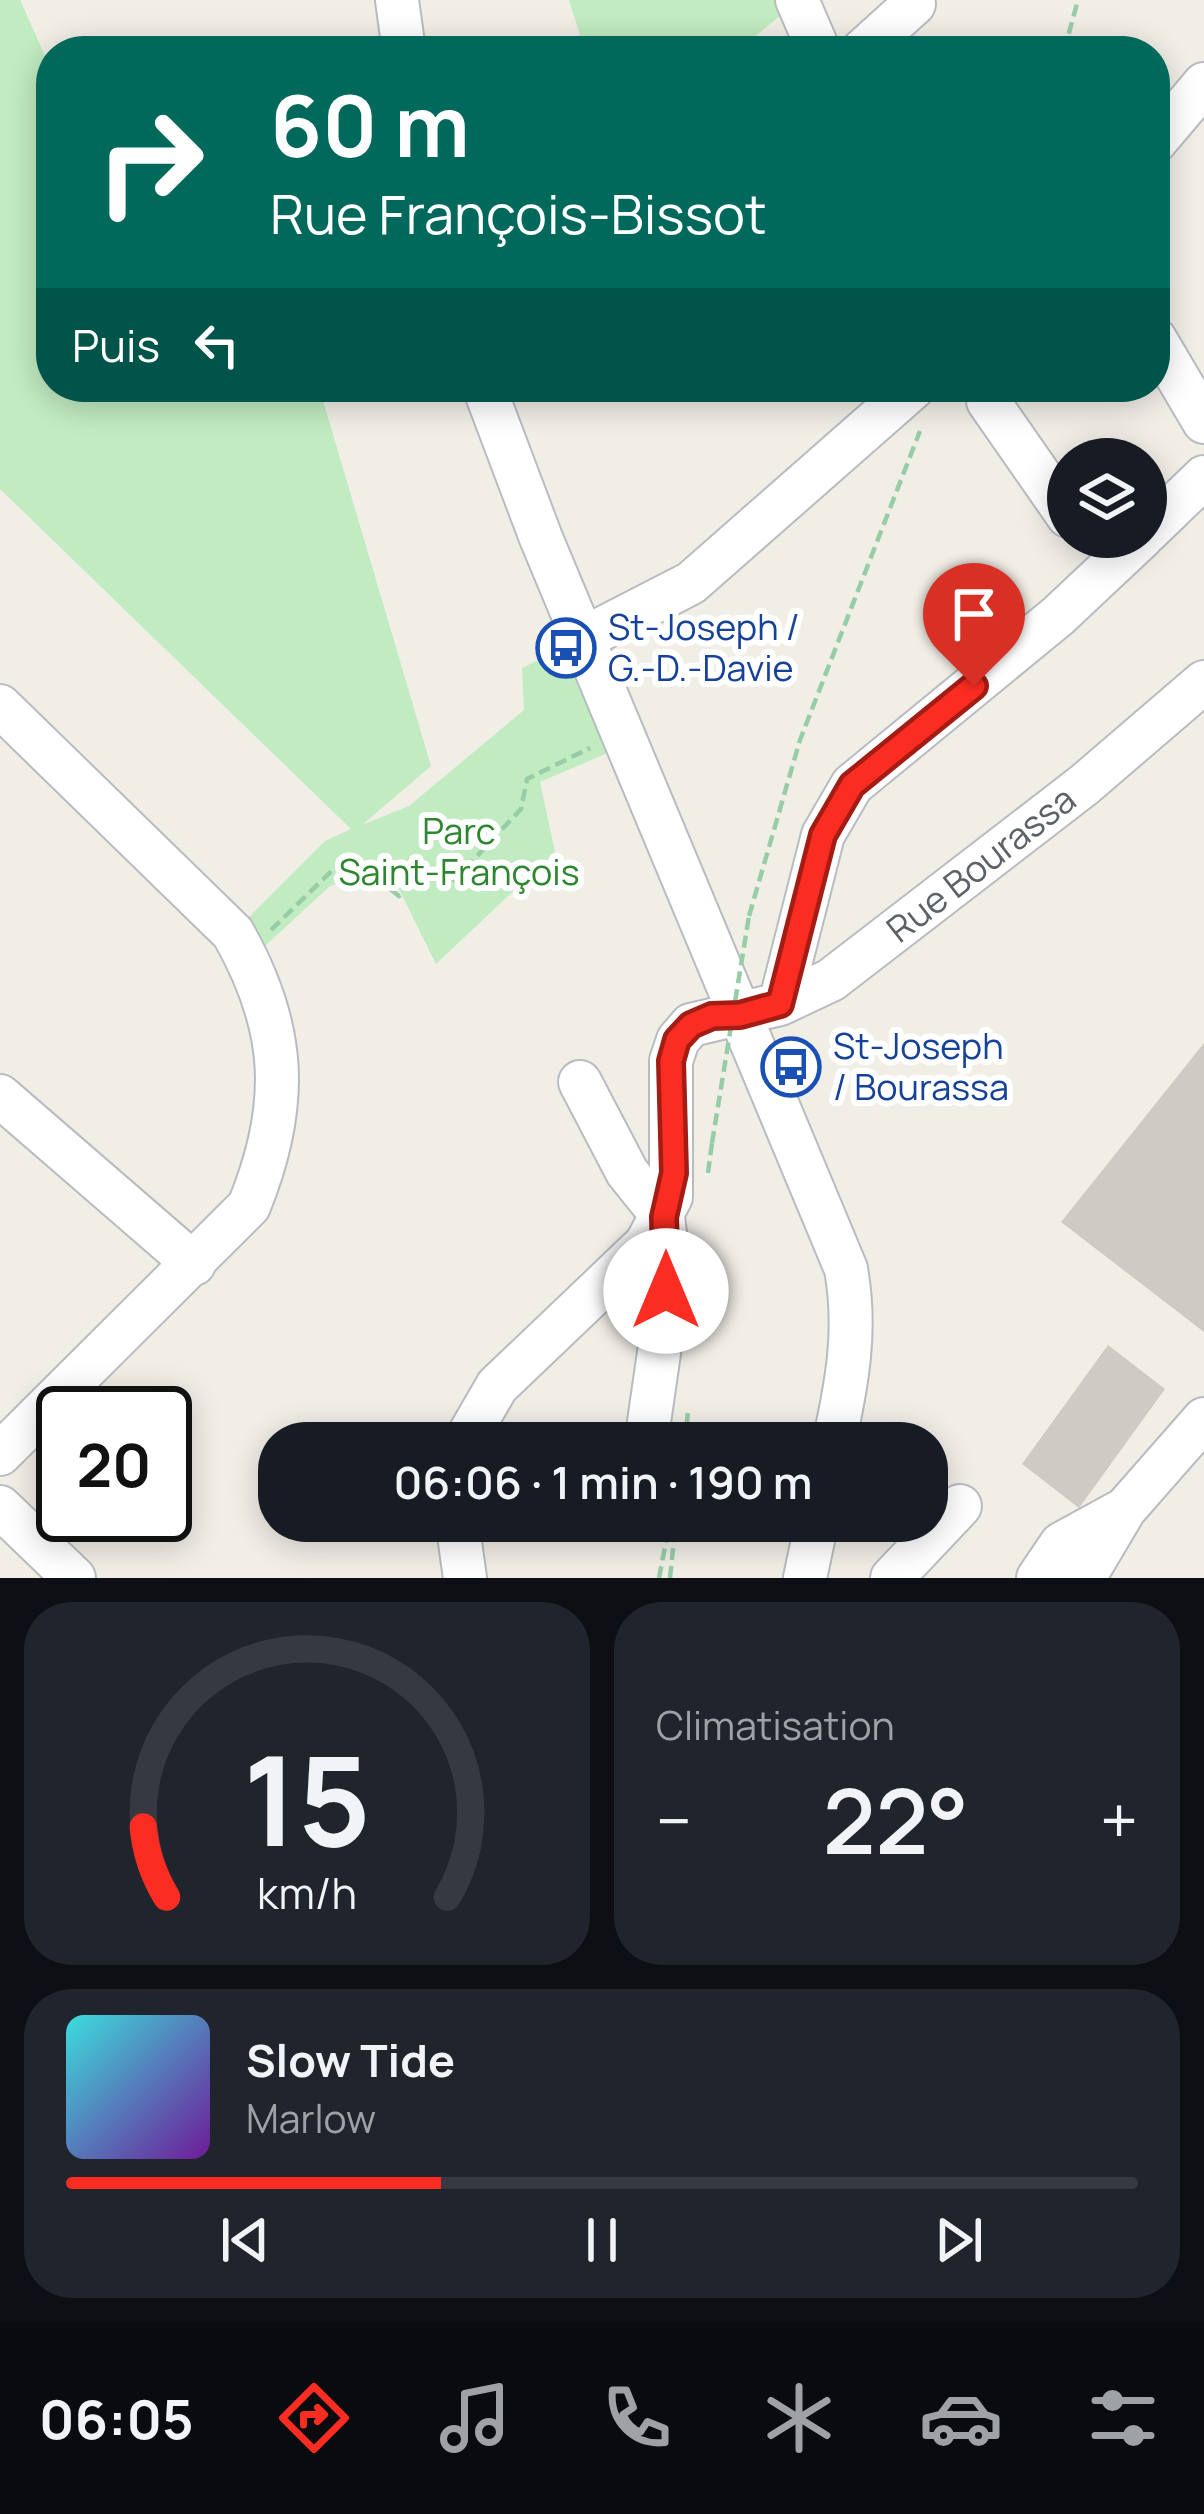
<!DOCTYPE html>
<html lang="fr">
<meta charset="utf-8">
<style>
body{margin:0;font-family:Manrope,sans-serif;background:#20242c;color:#f1f3f6;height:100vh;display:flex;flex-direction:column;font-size:45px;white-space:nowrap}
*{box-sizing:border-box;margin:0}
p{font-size:39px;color:#9ea1a6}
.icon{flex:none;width:66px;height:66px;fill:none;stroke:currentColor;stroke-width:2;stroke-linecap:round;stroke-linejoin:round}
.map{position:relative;height:1578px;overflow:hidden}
.sheet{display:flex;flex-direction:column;gap:24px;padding:24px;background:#0d0f14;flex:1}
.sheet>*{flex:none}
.hud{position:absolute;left:36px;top:36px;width:1134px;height:366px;border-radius:48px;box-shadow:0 6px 30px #0003;background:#00695c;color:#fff;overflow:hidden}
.tools{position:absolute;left:1047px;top:438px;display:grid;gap:24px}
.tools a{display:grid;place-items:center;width:120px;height:120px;border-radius:50%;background:#171b24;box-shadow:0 6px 30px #0003;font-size:60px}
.speed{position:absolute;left:36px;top:1386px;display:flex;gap:24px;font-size:60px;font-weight:700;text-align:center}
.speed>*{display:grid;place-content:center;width:156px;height:156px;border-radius:50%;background:#171b24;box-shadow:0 6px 30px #0003;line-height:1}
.speed .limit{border:6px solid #111;border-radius:18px;background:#fff;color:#111}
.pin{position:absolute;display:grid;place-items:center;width:102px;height:102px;color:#fff;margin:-123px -51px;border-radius:50% 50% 50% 0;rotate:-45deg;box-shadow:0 0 12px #0007}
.pin .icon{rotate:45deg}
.me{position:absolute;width:132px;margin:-66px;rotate:0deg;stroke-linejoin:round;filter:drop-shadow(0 0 9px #0008)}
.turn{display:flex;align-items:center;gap:42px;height:252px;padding:0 36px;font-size:54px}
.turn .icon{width:156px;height:156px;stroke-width:2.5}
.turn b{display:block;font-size:84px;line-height:102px}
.then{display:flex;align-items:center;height:114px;padding:0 36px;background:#0003;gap:24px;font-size:45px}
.big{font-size:90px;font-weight:600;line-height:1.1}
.sheet .widget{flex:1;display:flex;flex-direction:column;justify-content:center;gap:18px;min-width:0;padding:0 42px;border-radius:48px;background:#20242c}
.sheet .dial{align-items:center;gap:0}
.dial svg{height:312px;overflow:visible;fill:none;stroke:#363941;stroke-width:7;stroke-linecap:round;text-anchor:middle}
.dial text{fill:#f1f3f6;stroke:none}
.song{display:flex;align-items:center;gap:36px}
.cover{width:144px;height:144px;border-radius:18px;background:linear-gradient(135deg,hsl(180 70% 55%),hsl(280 70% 35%))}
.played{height:12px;border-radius:6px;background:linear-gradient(90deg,#fb2c21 35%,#363941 35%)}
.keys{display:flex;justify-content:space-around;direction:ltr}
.heat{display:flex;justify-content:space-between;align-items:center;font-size:66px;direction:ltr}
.sheet .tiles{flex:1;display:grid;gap:24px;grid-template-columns:1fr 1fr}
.widget:last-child{grid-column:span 2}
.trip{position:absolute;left:258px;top:1422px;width:690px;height:120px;border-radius:48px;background:#171b24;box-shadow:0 6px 30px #0003;font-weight:600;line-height:120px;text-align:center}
.dock{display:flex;height:192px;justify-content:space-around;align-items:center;background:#090b0e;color:#9ea1a6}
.dock .icon{width:84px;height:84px}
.dock .on{color:#fb2c21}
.dock b{font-size:54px;color:#f1f3f6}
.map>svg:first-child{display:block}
.green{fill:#c1ebc0}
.building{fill:#cecbc4}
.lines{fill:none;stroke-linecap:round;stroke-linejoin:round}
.minor-casing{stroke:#b8bcc0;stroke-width:46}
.path{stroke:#97cda6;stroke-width:4.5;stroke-dasharray:12 6;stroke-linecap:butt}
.minor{stroke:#fff;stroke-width:42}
.path-bridge{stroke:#97cda6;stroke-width:4.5;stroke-dasharray:12 6;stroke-linecap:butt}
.route-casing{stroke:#a31d15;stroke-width:30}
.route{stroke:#fb2c21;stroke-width:21}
.labels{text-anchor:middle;stroke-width:12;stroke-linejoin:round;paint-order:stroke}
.transit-label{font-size:36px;fill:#164399;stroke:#fff;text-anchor:start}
.park-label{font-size:36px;fill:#2c872e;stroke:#fff}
.street-label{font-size:36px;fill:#5d6268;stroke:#fff}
</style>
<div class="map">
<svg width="1204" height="1578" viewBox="0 0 1204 1578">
<rect width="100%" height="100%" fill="#f1eee6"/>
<path class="green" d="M0,0h20l31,69v318h268l112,379 -69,59 47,-19 115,-96 -2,-42 64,-31 40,108 -86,37 15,70 -119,112 -49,-99 -57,21 -81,75 -16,-28 92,-92 26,-12 -351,-340z
M569,0h213l4,11 -49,40h-152z"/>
<path class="building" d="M1204,1043v289l-143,-110z
M1108,1345l57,44 -86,119 -57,-44z"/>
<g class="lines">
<g class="minor-casing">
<path id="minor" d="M397,0l7,51
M797,0l22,51
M862,51l52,-47
M1155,142l49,-58
M1155,339l49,83
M484,387l57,151 305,731c11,62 1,114 -12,174
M988,401l80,115
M1146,533l58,-56
M586,637l105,-54 223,-196
M0,706l233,227c54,95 57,172 16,273l-249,248
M780,1004l43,-169 29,-50 206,-169 84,-79
M580,1082l47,90 36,45 5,41 -5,67 -17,118
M0,1096l194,168
M464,1443l33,-57 149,-142 25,-47v-136l7,-21 13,-15 89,-21 51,-24 253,-195 120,-103
M0,1507l74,71
M1125,1509l79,-90
M457,1521l8,57
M805,1578l12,-57
M892,1578l68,-72
M1038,1578l23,-34 64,-35 -41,69"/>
</g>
<path class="path" d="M1064,51l14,-51
M749,916l51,-176 120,-309
M271,930l77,-75 51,41 16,-30 34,20 72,-77 6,-30 63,-31
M708,1173l4,-30
M685,1443l3,-32
M659,1578l11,-57
M670,1578l6,-57"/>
<use href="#minor" class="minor"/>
<path class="path-bridge" d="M712,1143l37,-227"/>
</g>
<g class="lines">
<g class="route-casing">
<path id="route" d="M666,1291l-2,-74 10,-44 -3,-112 6,-21 14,-15 21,-9 28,-1 40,-11 43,-169 29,-50 122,-99"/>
</g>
<use href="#route" class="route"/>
</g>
<defs>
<g id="bus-ring" transform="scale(3)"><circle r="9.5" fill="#fff" stroke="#1a4fb4" stroke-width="1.5"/><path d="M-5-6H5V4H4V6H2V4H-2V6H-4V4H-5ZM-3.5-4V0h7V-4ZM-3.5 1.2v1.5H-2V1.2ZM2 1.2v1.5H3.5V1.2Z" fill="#1a4fb4"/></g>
</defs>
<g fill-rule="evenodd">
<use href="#bus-ring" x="566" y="648"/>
<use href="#bus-ring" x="791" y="1067"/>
</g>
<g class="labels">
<g class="transit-label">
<text x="608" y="640">St-Joseph /<tspan x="608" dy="41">G.-D.-Davie</tspan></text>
<text x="833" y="1059">St-Joseph<tspan x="833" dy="41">/ Bourassa</tspan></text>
</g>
<g class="park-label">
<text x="459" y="844">Parc<tspan x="459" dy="41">Saint-François</tspan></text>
</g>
<g class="street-label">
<text transform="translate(981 864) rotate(-38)" y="13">Rue Bourassa</text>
</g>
</g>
</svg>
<div class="tools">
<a><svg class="icon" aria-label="layers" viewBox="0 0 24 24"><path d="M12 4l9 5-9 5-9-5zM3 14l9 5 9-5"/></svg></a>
</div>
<div class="speed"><div class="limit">20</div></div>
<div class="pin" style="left:974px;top:686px;background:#d93025"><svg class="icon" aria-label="arrive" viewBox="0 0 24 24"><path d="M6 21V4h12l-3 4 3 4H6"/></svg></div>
<svg class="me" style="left:666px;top:1291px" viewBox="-20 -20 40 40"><circle r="19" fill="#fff"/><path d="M0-13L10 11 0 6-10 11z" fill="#fb2c21"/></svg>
<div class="trip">06:06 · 1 min · 190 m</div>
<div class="hud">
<div class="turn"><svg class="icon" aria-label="right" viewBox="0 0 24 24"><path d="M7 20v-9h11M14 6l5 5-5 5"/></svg><div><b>60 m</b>Rue François-Bissot</div></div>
<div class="then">Puis<svg class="icon" aria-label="left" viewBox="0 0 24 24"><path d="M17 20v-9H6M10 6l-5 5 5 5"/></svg></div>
</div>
</div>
<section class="sheet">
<div class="tiles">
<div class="widget dial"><svg viewBox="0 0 100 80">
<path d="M14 69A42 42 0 1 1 86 69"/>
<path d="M14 69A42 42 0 0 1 8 51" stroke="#fb2c21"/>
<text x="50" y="56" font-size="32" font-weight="700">15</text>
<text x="50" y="72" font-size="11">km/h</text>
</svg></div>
<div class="widget"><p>Climatisation</p>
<div class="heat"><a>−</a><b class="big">22°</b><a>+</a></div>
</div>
<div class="widget">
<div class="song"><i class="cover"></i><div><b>Slow Tide</b><p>Marlow</p></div></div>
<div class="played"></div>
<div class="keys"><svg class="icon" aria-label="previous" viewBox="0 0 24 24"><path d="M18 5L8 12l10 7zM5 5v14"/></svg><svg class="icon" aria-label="pause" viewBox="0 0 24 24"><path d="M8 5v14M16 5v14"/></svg><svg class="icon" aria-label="next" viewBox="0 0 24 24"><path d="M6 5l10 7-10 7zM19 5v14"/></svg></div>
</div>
</div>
</section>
<nav class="dock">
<b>06:05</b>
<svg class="icon on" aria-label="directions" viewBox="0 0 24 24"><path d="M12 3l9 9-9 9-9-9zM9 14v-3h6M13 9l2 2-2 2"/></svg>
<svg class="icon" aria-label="music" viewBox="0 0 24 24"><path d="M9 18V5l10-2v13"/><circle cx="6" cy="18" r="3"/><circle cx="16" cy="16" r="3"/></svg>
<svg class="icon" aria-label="phone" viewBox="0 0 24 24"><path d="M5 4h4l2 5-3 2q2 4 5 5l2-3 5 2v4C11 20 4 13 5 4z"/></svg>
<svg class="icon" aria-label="climate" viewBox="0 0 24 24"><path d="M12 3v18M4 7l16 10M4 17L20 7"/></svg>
<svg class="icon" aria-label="car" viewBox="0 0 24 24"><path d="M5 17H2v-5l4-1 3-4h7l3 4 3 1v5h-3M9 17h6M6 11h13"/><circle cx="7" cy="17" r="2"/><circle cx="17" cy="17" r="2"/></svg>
<svg class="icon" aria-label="filters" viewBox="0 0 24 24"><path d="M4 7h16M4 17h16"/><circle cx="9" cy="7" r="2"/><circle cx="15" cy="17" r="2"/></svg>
</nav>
